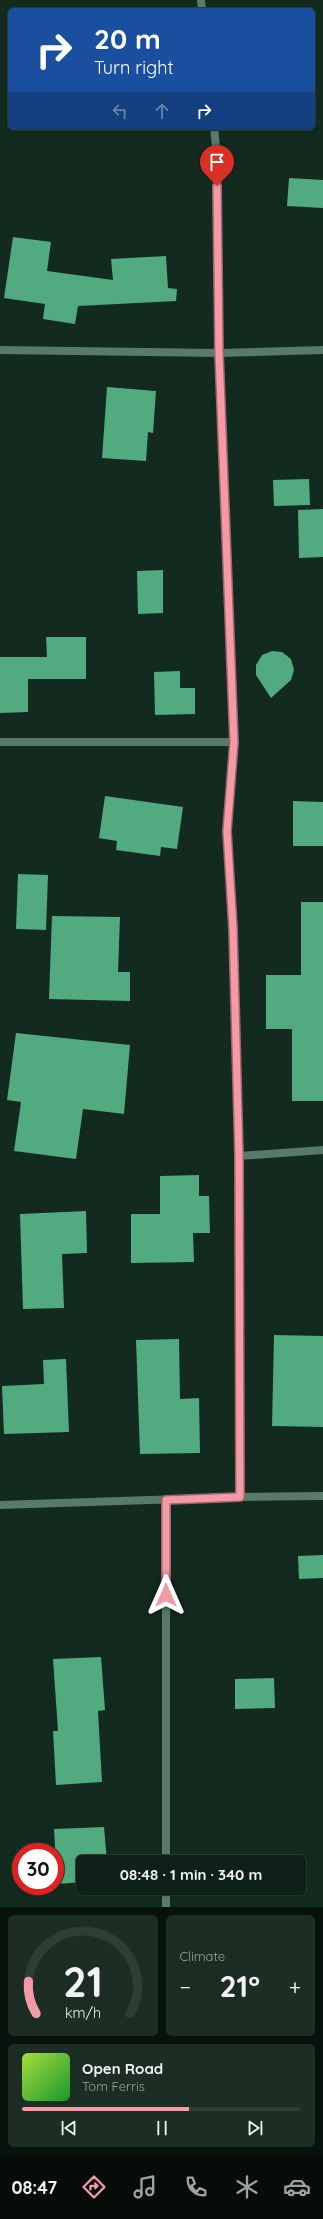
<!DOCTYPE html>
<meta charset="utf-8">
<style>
body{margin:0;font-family:Quicksand,sans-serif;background:#1c2d24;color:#f1f3f6;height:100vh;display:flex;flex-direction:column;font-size:15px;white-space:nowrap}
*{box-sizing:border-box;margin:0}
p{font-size:13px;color:#9ba3a1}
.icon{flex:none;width:22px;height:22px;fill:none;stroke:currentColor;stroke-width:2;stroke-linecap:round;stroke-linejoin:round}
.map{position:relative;height:1907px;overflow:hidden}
.panel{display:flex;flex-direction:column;gap:8px;padding:8px;background:#08120d;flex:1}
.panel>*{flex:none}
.guide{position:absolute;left:8px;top:8px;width:307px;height:122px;border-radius:6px;box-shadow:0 1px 3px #0004,0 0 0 1px #2e3e36;background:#1a4fa0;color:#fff;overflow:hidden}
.speed{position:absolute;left:12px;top:1843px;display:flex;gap:8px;font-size:20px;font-weight:700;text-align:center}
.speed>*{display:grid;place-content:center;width:52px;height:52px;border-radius:50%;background:#0e2017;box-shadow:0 1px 3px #0004,0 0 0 1px #2e3e36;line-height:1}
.speed .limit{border:6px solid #d22;background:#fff;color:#111}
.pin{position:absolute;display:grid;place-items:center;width:34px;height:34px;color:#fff;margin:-41px -17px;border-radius:50% 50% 50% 0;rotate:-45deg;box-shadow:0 0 4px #0007}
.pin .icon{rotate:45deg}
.me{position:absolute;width:44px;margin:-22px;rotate:0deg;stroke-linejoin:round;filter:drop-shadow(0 0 3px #0008)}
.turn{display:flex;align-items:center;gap:14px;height:84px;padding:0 20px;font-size:18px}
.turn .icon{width:52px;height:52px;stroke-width:2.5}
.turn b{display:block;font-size:28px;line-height:34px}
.lanes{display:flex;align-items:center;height:38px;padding:0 20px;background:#0003;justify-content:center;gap:20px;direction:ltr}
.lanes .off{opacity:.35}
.big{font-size:30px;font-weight:800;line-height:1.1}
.panel .widget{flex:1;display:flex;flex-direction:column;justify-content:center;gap:6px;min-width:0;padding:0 14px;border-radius:6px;background:#1c2d24}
.panel .dial{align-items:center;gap:0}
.dial svg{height:104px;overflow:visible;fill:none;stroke:#2e3e36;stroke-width:7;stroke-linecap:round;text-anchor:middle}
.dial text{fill:#f1f3f6;stroke:none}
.song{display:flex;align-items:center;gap:12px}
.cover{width:48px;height:48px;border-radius:6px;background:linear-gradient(135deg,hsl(80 70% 55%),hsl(130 70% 35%))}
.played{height:4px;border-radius:2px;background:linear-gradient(90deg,#f49aa6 60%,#2e3e36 60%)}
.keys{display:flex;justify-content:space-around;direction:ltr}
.heat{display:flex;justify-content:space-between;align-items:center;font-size:22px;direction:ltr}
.panel .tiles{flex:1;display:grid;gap:8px;grid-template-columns:1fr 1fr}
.widget:last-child{grid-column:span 2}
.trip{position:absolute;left:76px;top:1855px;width:230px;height:40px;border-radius:6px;background:#0e2017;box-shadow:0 1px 3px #0004,0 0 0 1px #2e3e36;font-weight:800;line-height:40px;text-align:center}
.menu{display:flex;height:64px;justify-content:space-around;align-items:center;background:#060d09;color:#9ba3a1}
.menu .icon{width:28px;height:28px}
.menu .active{color:#f49aa6}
.menu b{font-size:18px;color:#f1f3f6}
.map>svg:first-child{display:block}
.building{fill:#52aa80}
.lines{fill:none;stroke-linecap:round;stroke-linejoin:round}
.street{stroke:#587a68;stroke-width:8}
.route-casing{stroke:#9f646c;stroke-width:10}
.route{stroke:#f49aa6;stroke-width:7}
</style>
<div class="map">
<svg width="323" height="1907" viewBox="0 0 323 1907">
<rect width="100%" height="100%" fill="#132a1f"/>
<path class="building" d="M289,178l34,2v28l-36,-2z
M13,237l38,5 -4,29 66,9 -2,-21 55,-3 2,32 9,1 -1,12 -98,5 -3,18 -32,-5 2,-15 -41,-6z
M107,387l49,4 -3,42 -5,-1 -2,29 -44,-3z
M309,479l1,26 -36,1 -1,-26z
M323,509v48l-24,1 -1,-48z
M163,570v43l-25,1 -1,-43z
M46,637h40v42h-58v33l-28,1v-56h47z
M272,651l10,1 9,7 3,11 -3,10 -20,18 -15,-23v-10l6,-10z
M180,671v17h15v26l-40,1 -1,-43z
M105,796l78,11 -6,42 -16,-2 -1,9 -44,-6 1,-9 -18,-3z
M293,801l30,1v44h-30z
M18,874l30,1 -2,55 -30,-1z
M301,902h22v199h-31v-72h-26v-54h35z
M52,916l68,1 -2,55h12v29l-81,-2z
M16,1033l114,12 -6,69 -41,-5 -7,50 -62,-8 7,-49 -14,-2z
M199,1175v21h10l1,37h-17l1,29 -63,1v-49h29v-38z
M86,1211l1,42 -25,1 2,54 -41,1 -3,-95z
M274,1335l49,1v91l-51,-1z
M179,1339l1,60 19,-1 1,55 -60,1 -4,-114z
M66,1359l3,73 -65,2 -2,-48 42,-2 -1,-24z
M323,1555v23l-24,1 -1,-23z
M101,1657l4,53 -7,1 4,71 -46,3 -3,-54h5l-5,-72z
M274,1678l1,30 -40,1v-30z
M104,1827l3,35h-24v20l-26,2 -3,-55z"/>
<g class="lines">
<path class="street" d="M201,0l1,10
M214,128l3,28 2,197 15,389 -7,89 6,97 6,228 1,341
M0,350l219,3 104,-3
M0,742h234
M239,1156l84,-6
M0,1505l240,-8 83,-1
M166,1862v-362
M166,1907v-19"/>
</g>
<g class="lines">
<g class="route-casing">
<path id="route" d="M166,1595v-95l74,-3 -1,-341 -6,-228 -6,-97 7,-89 -15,-389 -2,-167"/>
</g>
<use href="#route" class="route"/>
</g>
</svg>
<div class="speed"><div class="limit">30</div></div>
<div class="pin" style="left:217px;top:186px;background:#d93025"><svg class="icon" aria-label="arrive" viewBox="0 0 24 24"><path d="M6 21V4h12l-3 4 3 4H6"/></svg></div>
<svg class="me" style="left:166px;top:1595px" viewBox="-20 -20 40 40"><path d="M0-17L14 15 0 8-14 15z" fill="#f49aa6" stroke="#fff" stroke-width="4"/></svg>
<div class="trip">08:48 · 1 min · 340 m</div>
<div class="guide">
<div class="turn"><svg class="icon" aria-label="right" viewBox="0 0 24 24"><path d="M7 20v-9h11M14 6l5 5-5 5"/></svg><div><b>20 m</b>Turn right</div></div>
<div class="lanes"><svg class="icon off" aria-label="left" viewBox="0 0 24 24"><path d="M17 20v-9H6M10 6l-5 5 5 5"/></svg><svg class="icon off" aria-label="ahead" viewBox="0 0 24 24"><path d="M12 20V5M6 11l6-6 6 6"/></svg><svg class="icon" aria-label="right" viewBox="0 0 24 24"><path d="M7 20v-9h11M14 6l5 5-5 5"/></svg></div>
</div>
</div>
<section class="panel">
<div class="tiles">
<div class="widget dial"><svg viewBox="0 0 100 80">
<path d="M14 69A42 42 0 1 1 86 69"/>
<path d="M14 69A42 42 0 0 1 8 44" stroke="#f49aa6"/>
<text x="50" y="56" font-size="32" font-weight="700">21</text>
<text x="50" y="72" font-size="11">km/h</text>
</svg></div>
<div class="widget"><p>Climate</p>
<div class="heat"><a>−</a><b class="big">21°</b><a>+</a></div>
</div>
<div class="widget">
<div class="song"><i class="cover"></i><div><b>Open Road</b><p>Tom Ferris</p></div></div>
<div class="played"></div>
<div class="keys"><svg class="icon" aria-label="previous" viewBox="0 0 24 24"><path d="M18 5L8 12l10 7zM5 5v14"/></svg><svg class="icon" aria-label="pause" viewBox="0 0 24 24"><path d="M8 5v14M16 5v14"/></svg><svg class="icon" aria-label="next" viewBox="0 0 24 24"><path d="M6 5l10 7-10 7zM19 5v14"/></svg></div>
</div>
</div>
</section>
<nav class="menu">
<b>08:47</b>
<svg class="icon active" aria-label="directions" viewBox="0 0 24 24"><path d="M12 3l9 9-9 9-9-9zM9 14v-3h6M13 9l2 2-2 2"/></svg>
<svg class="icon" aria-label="music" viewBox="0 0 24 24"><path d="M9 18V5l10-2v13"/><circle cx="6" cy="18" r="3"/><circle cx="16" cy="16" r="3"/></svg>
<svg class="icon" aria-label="phone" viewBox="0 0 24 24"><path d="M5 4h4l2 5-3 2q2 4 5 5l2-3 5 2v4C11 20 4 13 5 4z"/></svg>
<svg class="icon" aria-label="climate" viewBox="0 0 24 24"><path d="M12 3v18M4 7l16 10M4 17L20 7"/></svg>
<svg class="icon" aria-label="car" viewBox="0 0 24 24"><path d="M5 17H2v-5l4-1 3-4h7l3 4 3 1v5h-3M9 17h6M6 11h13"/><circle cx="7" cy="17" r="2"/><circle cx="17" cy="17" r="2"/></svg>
</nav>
